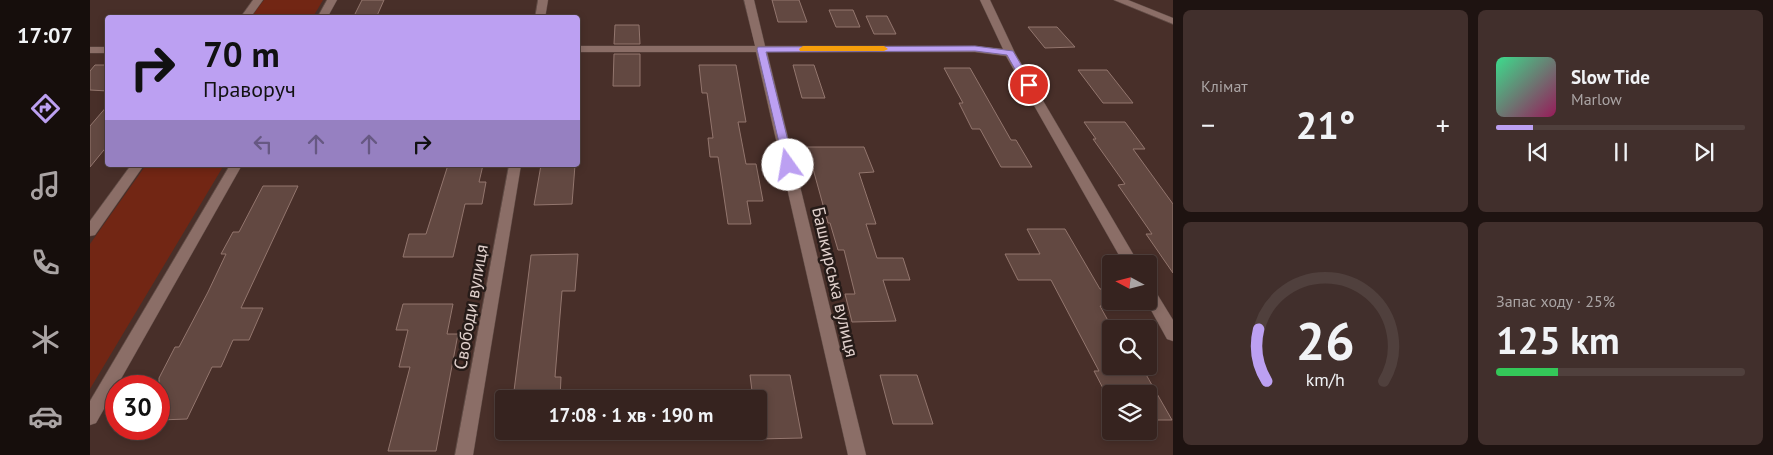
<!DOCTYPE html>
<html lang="uk">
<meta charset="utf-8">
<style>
body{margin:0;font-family:"PT Sans",sans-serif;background:#412f2c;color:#f1f3f6;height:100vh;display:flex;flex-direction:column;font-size:19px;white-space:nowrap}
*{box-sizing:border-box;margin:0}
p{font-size:16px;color:#aaa4a4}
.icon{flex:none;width:28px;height:28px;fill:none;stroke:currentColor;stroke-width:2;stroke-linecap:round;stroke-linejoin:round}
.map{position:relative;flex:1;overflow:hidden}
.details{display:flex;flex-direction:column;gap:10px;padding:10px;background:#1e1311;width:600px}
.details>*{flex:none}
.top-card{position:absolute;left:15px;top:15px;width:475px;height:152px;border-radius:5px;box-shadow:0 2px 8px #0003,0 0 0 1px #50403d;background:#bca0f2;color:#111;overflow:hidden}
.needle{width:32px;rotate:277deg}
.tools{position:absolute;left:1012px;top:255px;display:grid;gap:10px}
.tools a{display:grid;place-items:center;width:55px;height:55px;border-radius:5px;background:#36231f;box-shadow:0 2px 8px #0003,0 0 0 1px #50403d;font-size:25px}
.speed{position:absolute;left:15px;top:375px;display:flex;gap:10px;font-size:25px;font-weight:700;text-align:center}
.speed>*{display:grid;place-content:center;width:65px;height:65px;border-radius:50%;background:#36231f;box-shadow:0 2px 8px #0003,0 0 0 1px #50403d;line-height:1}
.speed .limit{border:8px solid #d22;background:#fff;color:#111}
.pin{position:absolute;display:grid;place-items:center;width:42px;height:42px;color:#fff;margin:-21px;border:2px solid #fff;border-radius:50%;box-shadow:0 1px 5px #0007}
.me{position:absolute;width:55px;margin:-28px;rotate:347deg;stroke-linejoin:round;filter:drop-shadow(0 0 4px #0008)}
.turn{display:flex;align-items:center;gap:18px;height:105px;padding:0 15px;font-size:22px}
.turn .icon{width:65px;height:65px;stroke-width:2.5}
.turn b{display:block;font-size:35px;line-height:42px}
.lanes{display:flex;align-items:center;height:48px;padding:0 15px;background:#0003;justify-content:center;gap:25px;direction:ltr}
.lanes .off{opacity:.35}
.big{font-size:38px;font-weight:700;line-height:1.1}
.details .tile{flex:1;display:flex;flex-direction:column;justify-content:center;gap:8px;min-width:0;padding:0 18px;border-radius:8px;background:#412f2c}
.details .dial{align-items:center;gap:0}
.dial svg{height:130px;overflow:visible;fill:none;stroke:#50403d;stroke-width:7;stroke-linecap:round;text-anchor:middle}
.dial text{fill:#f1f3f6;stroke:none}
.song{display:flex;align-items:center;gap:15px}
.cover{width:60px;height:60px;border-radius:8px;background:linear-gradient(135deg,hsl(150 70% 55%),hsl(330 70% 35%))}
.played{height:5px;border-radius:2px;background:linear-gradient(90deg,#bca0f2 15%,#50403d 15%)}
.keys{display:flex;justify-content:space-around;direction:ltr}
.heat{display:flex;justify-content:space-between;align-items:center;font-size:28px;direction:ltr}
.charge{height:8px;border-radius:4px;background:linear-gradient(90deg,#34c759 25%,#50403d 0)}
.details .tiles{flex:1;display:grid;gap:10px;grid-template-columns:repeat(2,1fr)}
.trip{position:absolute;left:405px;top:390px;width:272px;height:50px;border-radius:5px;background:#36231f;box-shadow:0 2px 8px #0003,0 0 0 1px #50403d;font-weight:700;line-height:50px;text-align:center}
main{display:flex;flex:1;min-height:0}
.menu{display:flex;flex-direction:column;width:90px;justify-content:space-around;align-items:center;background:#160e0c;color:#aaa4a4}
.menu .icon{width:35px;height:35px}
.menu .selected{color:#bca0f2}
.menu b{font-size:22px;color:#f1f3f6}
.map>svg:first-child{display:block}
.green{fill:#722614}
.building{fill:#624841;stroke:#93766e}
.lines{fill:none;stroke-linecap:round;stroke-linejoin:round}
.minor-casing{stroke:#5f4b45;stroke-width:1}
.secondary-casing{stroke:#5f4b45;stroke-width:1}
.minor{fill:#8b6e67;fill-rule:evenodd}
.secondary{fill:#8b6e67;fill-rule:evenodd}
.route{fill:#bca0f2;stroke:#7a689d}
.slow{fill:#f59e0b}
.labels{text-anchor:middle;stroke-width:5;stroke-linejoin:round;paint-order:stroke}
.street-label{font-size:18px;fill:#dfcfcb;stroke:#261b18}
</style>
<main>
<nav class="menu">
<b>17:07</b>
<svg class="icon selected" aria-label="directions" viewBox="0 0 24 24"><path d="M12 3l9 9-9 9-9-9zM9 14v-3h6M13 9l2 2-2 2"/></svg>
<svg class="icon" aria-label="music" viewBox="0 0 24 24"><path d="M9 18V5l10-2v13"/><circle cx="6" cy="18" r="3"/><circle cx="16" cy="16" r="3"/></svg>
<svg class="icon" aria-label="phone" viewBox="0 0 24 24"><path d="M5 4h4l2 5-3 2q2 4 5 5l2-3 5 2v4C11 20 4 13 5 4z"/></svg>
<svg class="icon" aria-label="climate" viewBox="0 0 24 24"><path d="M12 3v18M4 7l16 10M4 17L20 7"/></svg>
<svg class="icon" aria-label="car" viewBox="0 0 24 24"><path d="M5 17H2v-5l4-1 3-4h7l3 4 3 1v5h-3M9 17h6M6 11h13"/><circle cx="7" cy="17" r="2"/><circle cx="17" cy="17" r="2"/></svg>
</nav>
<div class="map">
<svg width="1083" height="455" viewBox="0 0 1083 455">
<rect width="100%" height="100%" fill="#482f29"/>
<path class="green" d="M174,0h59l-10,17h-62z
M56,165h78l-134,224v-145z"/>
<path class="building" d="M272,0h22l-8,18h-23z
M682,0h27l8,22h-29z
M739,10h24l7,17h-24z
M776,16h21l9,18h-22z
M525,25h24l1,19h-26z
M938,27h29l18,20 -30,1z
M524,54h26v32h-27z
M5,65h13v26l-18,-1v-19z
M609,65h37l10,57h-8l8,42h10l7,37h-16l4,23h-23l-10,-67h-8l-2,-19h5l-6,-45h-5z
M703,65h21l11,33h-23z
M854,68h26l41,72h5l16,27h-31l-21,-38h-8l-13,-26h4z
M988,70h29l26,33h-30z
M18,105v40l-18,22v-41z
M994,122h41l20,27h-12l40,55v69l-27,-39h6l-34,-49 7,-1 -32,-45h3z
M717,147h57l10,25 -15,1 17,51h-10l11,34h26l7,22h-27l13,41 -44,1 -7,-28h10l-11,-44h-6l-8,-27h-2z
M358,165h35l-4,17h7l-4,22h-17l-12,53h-50l6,-23h17z
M451,165h34l-3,39 -38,1z
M173,186h35l-57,122h22l-14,32h-16l-12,27h-9l-25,52 -28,1v-42l16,-31h4l29,-55 18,-38h-5l12,-22h6z
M937,229h38l35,60h10l1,12h6l3,5h-20l11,20v45h33l28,49h-23v-26h-43l-12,-23h5l-48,-91h-33l-13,-26h35z
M488,254l-3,37h-13l-7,86h6l-1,22h-47l18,-144z
M313,304h50l-6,30h11l-22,117h-48l22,-84h-11l9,-37h-12z
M660,375h40l12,63 -43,1v-40h-6z
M790,375h37l16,49h-40z"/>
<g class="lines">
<g class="minor-casing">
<path id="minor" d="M163,0h10l-13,18h-10z
M237,0h10l-10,18h-10z
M448,0h10l-3,18h-10z
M654,0h10l11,46h210l28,3 -23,-49h10l25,53 124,211h-15l-118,-208 -31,-4h-208l99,403h-18l-92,-403h-178v-6h177z
M0,47h18v6h-18z
M41,165h13l-49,70 -5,1v-15z
M140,165h12l-146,258 -6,2v-24z
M419,165h12l-48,290h-18z
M1059,287l5,2 19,31v21l-6,-2 -21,-38h3z"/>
</g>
<g class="secondary-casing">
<path id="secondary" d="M1024,0h14l45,18v6z"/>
</g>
<use href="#minor" class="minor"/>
<use href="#secondary" class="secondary"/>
</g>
<path class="route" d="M885,46l38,5 20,34 -1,2h-7l-18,-32 -32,-4 -209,1 28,113 -2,3h-7l-28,-119 1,-2z"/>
<path class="slow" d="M713,46h81l4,3 -4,2h-84l-1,-2z"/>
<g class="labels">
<g class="street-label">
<text transform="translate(745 282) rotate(77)" y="6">Башкирська вулиця</text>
<text transform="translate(381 307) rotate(-80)" y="6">Свободи вулиця</text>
</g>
</g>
</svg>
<div class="tools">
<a><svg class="needle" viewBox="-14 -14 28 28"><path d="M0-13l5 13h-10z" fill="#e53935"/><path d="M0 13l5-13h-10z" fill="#aaa4a4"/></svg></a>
<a><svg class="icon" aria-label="search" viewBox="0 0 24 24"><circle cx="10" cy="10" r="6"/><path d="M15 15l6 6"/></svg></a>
<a><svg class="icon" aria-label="layers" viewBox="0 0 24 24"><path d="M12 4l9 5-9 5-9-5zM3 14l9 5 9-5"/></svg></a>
</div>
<div class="speed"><div class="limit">30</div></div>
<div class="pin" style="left:939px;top:85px;background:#d93025"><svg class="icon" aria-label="arrive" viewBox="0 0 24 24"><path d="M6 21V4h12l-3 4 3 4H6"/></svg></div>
<svg class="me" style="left:698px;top:165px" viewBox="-20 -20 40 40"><circle r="19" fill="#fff"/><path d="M0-13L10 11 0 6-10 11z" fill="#bca0f2"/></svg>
<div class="trip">17:08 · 1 хв · 190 m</div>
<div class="top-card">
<div class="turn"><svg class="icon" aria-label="right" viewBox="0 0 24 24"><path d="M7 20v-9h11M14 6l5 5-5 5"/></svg><div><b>70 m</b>Праворуч</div></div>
<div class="lanes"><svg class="icon off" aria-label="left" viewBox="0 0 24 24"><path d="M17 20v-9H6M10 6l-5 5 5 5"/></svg><svg class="icon off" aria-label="ahead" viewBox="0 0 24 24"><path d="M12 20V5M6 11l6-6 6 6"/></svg><svg class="icon off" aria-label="ahead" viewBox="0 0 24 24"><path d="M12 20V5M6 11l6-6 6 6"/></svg><svg class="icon" aria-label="right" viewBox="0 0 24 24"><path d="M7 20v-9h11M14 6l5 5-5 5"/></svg></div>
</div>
</div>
<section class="details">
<div class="tiles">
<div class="tile"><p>Клімат</p>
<div class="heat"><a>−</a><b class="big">21°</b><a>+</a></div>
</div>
<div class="tile">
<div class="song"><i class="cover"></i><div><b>Slow Tide</b><p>Marlow</p></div></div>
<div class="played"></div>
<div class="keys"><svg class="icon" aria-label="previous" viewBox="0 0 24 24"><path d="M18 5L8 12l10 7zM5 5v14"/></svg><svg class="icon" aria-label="pause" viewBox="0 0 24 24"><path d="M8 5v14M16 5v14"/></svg><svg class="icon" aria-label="next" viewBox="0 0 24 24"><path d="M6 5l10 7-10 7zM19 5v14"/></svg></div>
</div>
<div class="tile dial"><svg viewBox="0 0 100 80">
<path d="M14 69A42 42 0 1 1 86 69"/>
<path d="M14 69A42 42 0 0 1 9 37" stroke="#bca0f2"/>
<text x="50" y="56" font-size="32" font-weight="700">26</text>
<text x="50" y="72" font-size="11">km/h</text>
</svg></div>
<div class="tile"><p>Запас ходу · 25%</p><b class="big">125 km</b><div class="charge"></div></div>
</div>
</section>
</main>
